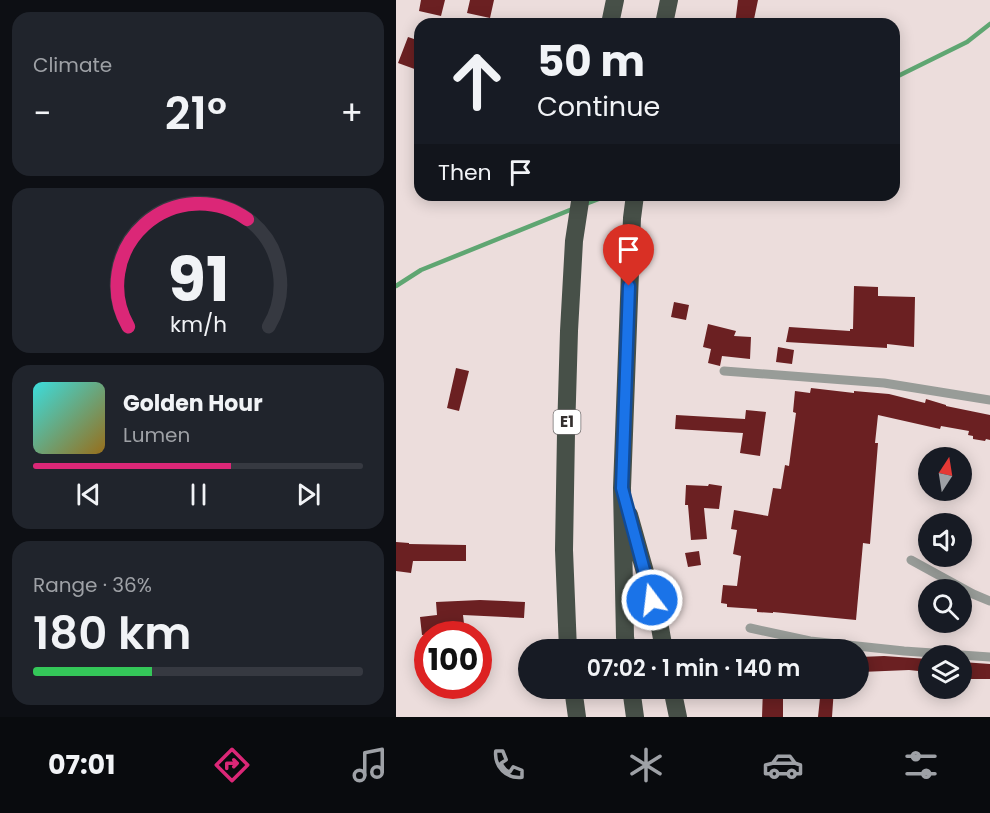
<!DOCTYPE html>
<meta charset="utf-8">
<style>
body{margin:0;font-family:Poppins,sans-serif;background:#20242c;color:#f1f3f6;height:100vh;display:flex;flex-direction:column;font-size:22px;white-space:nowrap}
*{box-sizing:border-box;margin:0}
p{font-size:20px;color:#9ea1a6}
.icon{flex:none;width:33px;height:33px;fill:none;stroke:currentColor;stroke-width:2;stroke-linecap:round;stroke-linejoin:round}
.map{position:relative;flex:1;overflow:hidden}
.sheet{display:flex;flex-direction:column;gap:12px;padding:12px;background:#0d0f14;width:396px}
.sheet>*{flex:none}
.banner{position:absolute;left:18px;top:18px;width:486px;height:183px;border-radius:18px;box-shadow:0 3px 15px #0003;background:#171b24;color:#f1f3f6;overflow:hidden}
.needle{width:39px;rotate:12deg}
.buttons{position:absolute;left:522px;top:447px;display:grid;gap:12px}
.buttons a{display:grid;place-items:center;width:54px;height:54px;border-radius:50%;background:#171b24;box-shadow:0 3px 15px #0003;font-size:30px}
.speed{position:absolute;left:18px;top:621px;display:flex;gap:12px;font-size:30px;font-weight:700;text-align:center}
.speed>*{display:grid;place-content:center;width:78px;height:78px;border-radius:50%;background:#171b24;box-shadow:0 3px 15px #0003;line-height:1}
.speed .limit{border:9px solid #d22;background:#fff;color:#111}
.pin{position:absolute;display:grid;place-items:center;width:51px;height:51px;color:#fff;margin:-62px -26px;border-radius:50% 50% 50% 0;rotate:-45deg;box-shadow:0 0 6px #0007}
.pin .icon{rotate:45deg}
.me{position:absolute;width:66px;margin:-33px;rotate:345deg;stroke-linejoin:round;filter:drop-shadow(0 0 4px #0008)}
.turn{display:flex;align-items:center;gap:21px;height:126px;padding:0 24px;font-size:27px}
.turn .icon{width:78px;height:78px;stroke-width:2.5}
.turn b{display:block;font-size:42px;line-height:51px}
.then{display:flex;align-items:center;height:57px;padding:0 24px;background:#0003;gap:12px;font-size:22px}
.big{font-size:45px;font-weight:600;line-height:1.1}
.sheet .tile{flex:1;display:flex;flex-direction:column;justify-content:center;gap:9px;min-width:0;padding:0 21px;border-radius:18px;background:#20242c}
.sheet .dial{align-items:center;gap:0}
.dial svg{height:156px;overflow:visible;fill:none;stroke:#363941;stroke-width:7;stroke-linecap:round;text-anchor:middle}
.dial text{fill:#f1f3f6;stroke:none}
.song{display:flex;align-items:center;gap:18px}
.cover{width:72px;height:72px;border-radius:9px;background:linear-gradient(135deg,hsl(180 70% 55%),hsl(40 70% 35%))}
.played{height:6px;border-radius:3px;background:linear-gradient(90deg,#db2777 60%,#363941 60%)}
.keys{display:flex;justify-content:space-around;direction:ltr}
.heat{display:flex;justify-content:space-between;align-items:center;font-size:33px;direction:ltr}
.charge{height:9px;border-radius:4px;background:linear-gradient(90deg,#34c759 36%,#363941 0)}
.trip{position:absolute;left:122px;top:639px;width:351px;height:60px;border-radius:30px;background:#171b24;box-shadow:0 3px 15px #0003;font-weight:600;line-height:60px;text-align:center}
.menu{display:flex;height:96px;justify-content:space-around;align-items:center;background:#090b0e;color:#9ea1a6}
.menu .icon{width:42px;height:42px}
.menu .selected{color:#db2777}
.menu b{font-size:27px;color:#f1f3f6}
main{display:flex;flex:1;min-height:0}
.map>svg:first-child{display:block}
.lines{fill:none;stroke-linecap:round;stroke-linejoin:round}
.stream{stroke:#5fa672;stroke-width:4.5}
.building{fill:#6b2022}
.service{stroke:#989c98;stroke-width:9}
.motorway{stroke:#475048;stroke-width:18}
.route-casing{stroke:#114b97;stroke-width:15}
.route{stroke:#1a73e8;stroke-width:10}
.labels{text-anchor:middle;stroke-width:6;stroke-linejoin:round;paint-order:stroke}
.shield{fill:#fff;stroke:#716d6d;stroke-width:1.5}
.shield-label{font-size:15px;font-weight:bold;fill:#342f2e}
</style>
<main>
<section class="sheet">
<div class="tile"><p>Climate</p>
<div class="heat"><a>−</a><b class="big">21°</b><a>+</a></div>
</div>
<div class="tile dial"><svg viewBox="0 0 100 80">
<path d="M14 69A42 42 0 1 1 86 69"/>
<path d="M14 69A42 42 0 0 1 75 14" stroke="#db2777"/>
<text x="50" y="56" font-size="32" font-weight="700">91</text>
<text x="50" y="72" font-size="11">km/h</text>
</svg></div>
<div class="tile">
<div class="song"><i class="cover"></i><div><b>Golden Hour</b><p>Lumen</p></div></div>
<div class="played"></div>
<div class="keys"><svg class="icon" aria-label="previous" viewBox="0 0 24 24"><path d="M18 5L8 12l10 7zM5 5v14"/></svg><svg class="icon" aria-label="pause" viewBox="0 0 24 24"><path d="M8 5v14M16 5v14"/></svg><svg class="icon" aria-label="next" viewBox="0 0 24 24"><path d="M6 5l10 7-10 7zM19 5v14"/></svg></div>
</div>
<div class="tile"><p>Range · 36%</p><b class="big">180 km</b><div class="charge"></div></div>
</section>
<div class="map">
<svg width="594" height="717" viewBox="0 0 594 717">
<rect width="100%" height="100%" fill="#ecdddc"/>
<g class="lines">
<path class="stream" d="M498,78l73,-36 23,-18
M187,205l26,-10
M0,286l25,-16 154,-62"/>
</g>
<path class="building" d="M25,0h24l-4,16 -22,-5z
M74,0h24l-4,18 -23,-5z
M342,0h20l-5,24h-18z
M12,37l12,4v30l-22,-8z
M458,286l24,1v9l37,1 -1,50 -27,-3v4l-101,-6 3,-15 61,4v-2h3z
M278,302l15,3 -3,15 -15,-3z
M312,324l28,7 -2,5 17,1 -1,22 -28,-3 -2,10 -12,-3 3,-14 -8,-2z
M382,347l16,3 -2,14 -16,-2z
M60,368l13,3 -10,40 -12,-3z
M415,388l43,5v-2l35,3 36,9 1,-4 20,6v1l44,9v25l-4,-1 -1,2 -12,-2v-3l-5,-1 1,-4 -28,-5 -1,3 -62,-14 -3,28h3l-8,101 -7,-1 -7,77 -83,-8v1l-16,-1v-3l-30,-2v-3l-6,-1 2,-18 14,1 4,-30 -8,-2 4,-24 -6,-1 3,-19 34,6 5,-28 8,1 4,-24 4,1 7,-53 -3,-1 2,-21 15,2z
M350,410l20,2 -6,44 -20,-3 3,-20 -68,-4 1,-14 69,4z
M313,484l13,2 -3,23 -15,-1 3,31 -16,1 -3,-35h-3l1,-20 22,1z
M0,542l13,1v1l57,1v16h-53l-2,12 -15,-2z
M303,551l2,14 -13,2 -3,-14z
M84,600l45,2 -1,16 -61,-3 2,17 -43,3 -2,-18 17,-2 -1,-13z
M488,656l44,3v13l-19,-2 -48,2 -1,-15z
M566,662l28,2v15h-28z
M367,688h20v29h-21z
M425,688h13l-2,29h-14z"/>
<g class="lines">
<path class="service" d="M328,371l160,12 106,17
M515,560l62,34 17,7
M354,628l60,13 94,10 86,6"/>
<path class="motorway" d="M214,24l5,-24
M268,24l5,-24
M233,515l30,107 5,28
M172,650l-4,-100 2,-117 3,-102 5,-90 7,-46
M231,650l-2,-13 -3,-149 10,-270 3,-23
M177,688l4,29
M235,688l4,29
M276,688l6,29"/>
</g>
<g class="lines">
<g class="route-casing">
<path id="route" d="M233,286l-7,202 30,112"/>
</g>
<use href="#route" class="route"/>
</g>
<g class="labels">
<rect class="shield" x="157.5" y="410" width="27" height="24" rx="4.5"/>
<g class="shield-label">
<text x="171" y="427">E1</text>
</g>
</g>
</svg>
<div class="buttons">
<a><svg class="needle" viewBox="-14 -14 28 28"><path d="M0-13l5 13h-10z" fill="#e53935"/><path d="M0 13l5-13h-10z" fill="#9ea1a6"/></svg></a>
<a><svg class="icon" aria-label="sound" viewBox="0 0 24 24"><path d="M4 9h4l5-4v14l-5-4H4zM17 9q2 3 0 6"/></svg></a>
<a><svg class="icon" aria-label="search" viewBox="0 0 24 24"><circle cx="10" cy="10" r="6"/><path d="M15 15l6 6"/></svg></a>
<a><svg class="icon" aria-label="layers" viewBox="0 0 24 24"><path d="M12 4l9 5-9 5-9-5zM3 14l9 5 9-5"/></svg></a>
</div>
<div class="speed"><div class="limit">100</div></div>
<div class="pin" style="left:233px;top:286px;background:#d93025"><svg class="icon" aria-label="arrive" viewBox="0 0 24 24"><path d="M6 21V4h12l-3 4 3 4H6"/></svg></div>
<svg class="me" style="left:256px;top:600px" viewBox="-20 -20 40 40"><circle r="17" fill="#1a73e8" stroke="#fff" stroke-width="3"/><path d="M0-11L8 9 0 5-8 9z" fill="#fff"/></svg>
<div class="trip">07:02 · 1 min · 140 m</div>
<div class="banner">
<div class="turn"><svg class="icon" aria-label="ahead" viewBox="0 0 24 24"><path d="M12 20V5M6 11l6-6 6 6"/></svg><div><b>50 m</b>Continue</div></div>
<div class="then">Then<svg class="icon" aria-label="arrive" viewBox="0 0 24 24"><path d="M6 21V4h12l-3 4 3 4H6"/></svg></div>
</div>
</div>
</main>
<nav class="menu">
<b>07:01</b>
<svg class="icon selected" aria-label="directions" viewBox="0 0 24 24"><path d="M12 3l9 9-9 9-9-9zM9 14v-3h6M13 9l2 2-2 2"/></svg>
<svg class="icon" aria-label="music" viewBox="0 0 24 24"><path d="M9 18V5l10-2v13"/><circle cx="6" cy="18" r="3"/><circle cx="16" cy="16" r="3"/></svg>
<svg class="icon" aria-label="phone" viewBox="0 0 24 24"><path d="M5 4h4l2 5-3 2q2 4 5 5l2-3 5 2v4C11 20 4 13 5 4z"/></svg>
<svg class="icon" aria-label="climate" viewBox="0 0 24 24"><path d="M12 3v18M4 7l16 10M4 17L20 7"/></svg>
<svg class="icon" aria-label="car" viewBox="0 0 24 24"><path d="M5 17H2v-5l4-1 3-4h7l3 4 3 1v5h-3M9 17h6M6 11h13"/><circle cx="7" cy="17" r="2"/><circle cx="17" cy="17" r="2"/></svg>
<svg class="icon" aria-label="filters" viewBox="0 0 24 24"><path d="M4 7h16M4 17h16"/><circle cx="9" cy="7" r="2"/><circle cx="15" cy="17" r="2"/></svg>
</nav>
